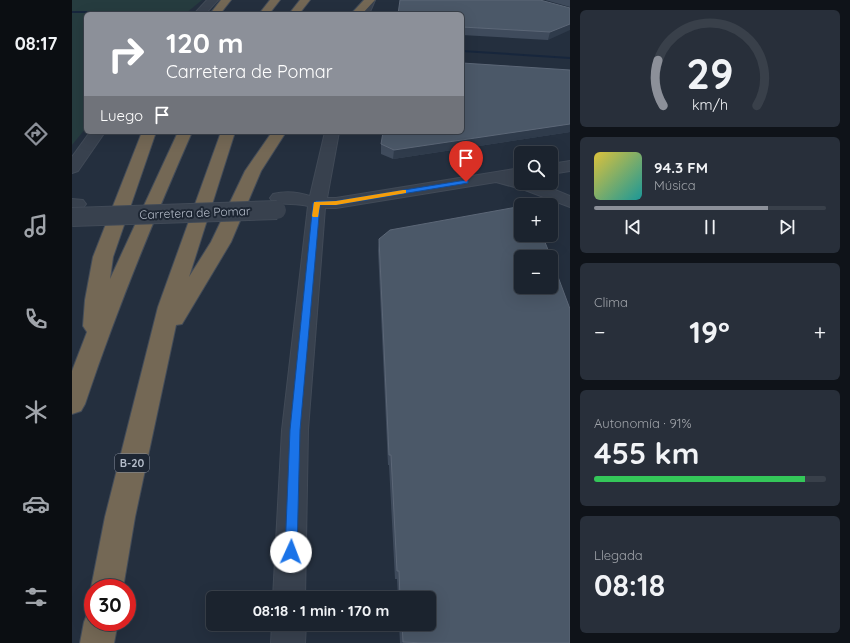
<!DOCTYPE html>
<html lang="es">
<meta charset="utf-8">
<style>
body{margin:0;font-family:Quicksand,sans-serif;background:#282f3a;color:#f1f3f6;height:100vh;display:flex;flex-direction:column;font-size:15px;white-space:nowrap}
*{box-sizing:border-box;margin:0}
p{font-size:13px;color:#a0a4aa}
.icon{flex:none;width:22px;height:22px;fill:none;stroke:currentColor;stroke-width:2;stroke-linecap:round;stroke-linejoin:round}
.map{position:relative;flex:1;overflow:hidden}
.details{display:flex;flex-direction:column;gap:10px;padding:10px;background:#0f1319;width:280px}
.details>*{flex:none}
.banner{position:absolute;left:12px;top:12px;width:380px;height:122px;border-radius:6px;box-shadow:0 4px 16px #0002,0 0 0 1px #39404a;background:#8c9099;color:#fff;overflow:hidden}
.tools{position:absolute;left:442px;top:146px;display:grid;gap:8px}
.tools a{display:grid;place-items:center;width:44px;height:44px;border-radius:6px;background:#1b232e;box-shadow:0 4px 16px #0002,0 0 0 1px #39404a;font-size:20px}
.speed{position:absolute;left:12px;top:579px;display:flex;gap:8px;font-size:20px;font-weight:700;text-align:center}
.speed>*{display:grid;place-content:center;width:52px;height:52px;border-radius:50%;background:#1b232e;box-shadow:0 4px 16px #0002,0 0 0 1px #39404a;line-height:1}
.speed .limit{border:6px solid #d22;background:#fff;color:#111}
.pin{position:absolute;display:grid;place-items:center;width:34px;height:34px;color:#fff;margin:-41px -17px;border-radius:50% 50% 50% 0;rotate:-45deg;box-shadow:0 0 4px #0007}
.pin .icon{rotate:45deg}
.me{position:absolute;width:44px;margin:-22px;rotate:2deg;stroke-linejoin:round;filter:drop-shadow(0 0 3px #0008)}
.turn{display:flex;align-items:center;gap:14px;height:84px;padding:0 16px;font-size:18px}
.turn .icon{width:52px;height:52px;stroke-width:2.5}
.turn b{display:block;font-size:28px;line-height:34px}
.then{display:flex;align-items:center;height:38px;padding:0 16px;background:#0003;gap:8px;font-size:15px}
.big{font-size:30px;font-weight:800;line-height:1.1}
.details .card{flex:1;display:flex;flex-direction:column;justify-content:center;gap:6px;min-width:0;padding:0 14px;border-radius:6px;background:#282f3a}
.details .dial{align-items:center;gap:0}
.dial svg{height:104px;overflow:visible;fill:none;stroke:#39404a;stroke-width:7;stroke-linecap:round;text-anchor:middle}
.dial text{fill:#f1f3f6;stroke:none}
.song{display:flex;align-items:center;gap:12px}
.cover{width:48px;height:48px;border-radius:6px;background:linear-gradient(135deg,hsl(50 70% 55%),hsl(180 70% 35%))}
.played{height:4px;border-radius:2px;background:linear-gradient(90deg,#8c9099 75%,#39404a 75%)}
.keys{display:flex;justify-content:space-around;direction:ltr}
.heat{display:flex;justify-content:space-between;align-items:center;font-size:22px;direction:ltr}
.charge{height:6px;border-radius:3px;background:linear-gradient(90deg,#34c759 91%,#39404a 0)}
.trip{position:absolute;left:134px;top:591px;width:230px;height:40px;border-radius:6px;background:#1b232e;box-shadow:0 4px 16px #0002,0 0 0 1px #39404a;font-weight:800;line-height:40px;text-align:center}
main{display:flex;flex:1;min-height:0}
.dock{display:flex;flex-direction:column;width:72px;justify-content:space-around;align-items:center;background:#0b0e12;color:#a0a4aa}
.dock .icon{width:28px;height:28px}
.dock .on{color:#8c9099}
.dock b{font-size:18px;color:#f1f3f6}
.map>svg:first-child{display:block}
.green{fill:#263c3f}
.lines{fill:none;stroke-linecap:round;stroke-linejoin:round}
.stream{fill:#17263c;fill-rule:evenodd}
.minor-casing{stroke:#414a57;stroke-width:2}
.motorway-casing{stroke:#434c59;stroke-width:2}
.minor{fill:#38414e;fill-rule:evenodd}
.motorway{fill:#746855;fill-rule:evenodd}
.minor-bridge-casing{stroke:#414a57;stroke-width:20;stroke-linecap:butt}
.minor-bridge{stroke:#38414e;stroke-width:18}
.wall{fill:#3f4b5c}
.shaded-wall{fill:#2f3b4b}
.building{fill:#4b5868;stroke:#5c6777}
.route{fill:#1a73e8;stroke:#114b97}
.slow{fill:#f59e0b}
.labels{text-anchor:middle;stroke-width:4;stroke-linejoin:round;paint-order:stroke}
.shield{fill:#1d2633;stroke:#878f9c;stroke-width:1}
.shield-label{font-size:11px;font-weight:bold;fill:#b4bcc9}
.street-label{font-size:12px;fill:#b4bcc9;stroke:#1d2633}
</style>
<main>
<nav class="dock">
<b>08:17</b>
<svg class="icon on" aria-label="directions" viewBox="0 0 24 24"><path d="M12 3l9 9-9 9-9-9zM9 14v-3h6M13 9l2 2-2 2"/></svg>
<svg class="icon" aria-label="music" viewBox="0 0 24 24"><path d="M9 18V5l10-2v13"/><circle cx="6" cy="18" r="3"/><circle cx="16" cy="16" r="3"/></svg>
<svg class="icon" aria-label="phone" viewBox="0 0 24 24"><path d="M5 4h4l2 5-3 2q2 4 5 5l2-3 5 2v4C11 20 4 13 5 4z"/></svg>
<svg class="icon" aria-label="climate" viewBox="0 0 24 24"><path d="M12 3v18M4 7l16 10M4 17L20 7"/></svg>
<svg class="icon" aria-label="car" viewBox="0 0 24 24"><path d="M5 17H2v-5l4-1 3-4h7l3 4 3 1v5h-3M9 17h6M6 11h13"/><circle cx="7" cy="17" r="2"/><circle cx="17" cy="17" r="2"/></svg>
<svg class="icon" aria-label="filters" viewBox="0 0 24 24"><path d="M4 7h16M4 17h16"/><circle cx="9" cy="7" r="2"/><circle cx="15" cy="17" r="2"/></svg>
</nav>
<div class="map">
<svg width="498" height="643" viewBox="0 0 498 643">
<rect width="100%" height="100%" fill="#242f3e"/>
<path class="green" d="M0,0h130l-17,14h-99v114l-14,17z"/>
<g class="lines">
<path class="stream" d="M0,11h95l2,1 -2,1h-95z
M390,50l108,7v2l-108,-7z"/>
<g class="minor-casing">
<path id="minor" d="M135,0h11l-13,14h-11z
M293,0h10l-6,14h-10z
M18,132h15l-27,39 -6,2v-16z
M253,132h14l-12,66h9l185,-30v10h-1l1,1v4h17l32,13v11l-45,-17 -29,-8 -160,26h-11l-17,222 -3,168h-32l9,-168 26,-224c-12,-3 -23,-1 -35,-4l-3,-4 3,-4c12,-3 25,-2 37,2z
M498,161v10l-19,3v-10z
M0,199l11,1 3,4 -3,4 -11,1z
M200,624h34l-1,19h-34z"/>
</g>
<g class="motorway-casing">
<path id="motorway" d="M149,0h10l-11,14h-10z
M198,0h10l-11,14h-10z
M228,0h10l-11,14h-10z
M292,0h11l-13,14h-11z
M70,132h14l-43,125 -3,22 68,-147h14c-39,89 -76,179 -107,272l-4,7 -9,3v-43l15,-39 -4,-6 2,-26 8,-43z
M149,132h14l-46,145 22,-35 34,-71 27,-39h14l-25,39 -30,71 -49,82 -6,1 -41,192 -12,71h-30v5l-2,-5 14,-71 53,-210z
M21,609v13h25l-4,21h-34l4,-21 5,-12z"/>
</g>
<use href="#minor" class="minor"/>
<use href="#motorway" class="motorway"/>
<g class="minor-bridge-casing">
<path id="minor-bridge" d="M0,217l205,-7"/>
</g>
<use href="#minor-bridge" class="minor-bridge"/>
</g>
<path class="wall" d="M473,0h25v7z
M498,8l-22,32 -86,-5v-21z
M498,70v62l-177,27 -12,-5v-10z
M307,239l191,404h-170l-1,-19h30v-26h-31l-1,-19h-2l-6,-114h-1l-10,-215z"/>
<path class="shaded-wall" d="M498,24v6l-22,10 2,-8z
M498,124v8l-177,27 1,-9z"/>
<path class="building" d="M328,0h140l30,8v16l-20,8 -88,-5v-13h-64z
M390,63l108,7v54l-176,26 -13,-6 2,-12h79z
M445,207l4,2v26h21l9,22h-30v30h30v-29l19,51v334h-146l-21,-1 -1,-18h27v-26h-29l-1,-27h-2l-6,-116h-2l-10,-216 11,-9z"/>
<path class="route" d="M394,180h2v3l-132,22h-16l-20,225 -3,122 -2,5 -4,2 -5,-2 -1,-5 5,-122 23,-227 3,-2h20z"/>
<path class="slow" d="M331,190h3v3l-70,12h-16l-2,12h-5l-1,-1 2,-14 22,-1z"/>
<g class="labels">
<rect class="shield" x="43" y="454" width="34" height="18" rx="3"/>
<g class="shield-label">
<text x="60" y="467">B-20</text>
</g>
<g class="street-label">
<text transform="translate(123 213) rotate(-2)" y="4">Carretera de Pomar</text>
</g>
</g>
</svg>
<div class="tools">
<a><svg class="icon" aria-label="search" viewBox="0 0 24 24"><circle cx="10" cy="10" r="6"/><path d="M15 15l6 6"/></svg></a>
<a>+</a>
<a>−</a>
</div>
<div class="speed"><div class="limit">30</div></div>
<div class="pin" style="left:394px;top:182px;background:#d93025"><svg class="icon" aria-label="arrive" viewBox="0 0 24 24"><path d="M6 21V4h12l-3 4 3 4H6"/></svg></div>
<svg class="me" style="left:219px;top:552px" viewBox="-20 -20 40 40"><circle r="19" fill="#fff"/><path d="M0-13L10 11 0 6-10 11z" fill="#1a73e8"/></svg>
<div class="trip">08:18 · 1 min · 170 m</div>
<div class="banner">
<div class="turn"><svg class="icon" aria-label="right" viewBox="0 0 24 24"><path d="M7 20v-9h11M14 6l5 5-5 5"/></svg><div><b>120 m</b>Carretera de Pomar</div></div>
<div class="then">Luego<svg class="icon" aria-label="arrive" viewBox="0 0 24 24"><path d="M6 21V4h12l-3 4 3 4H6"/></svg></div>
</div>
</div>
<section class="details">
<div class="card dial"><svg viewBox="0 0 100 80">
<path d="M14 69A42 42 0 1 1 86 69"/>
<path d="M14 69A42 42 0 0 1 10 34" stroke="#8c9099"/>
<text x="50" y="56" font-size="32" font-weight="700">29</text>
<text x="50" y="72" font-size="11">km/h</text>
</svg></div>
<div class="card">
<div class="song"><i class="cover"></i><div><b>94.3 FM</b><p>Música</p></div></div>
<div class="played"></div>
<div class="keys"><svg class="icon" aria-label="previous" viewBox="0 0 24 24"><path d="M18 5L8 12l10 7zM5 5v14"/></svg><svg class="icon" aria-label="pause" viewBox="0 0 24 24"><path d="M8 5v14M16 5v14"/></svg><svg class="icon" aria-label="next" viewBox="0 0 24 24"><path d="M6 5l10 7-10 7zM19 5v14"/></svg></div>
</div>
<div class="card"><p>Clima</p>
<div class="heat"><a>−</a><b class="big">19°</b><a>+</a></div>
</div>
<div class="card"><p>Autonomía · 91%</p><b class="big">455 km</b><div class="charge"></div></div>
<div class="card"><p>Llegada</p><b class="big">08:18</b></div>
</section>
</main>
